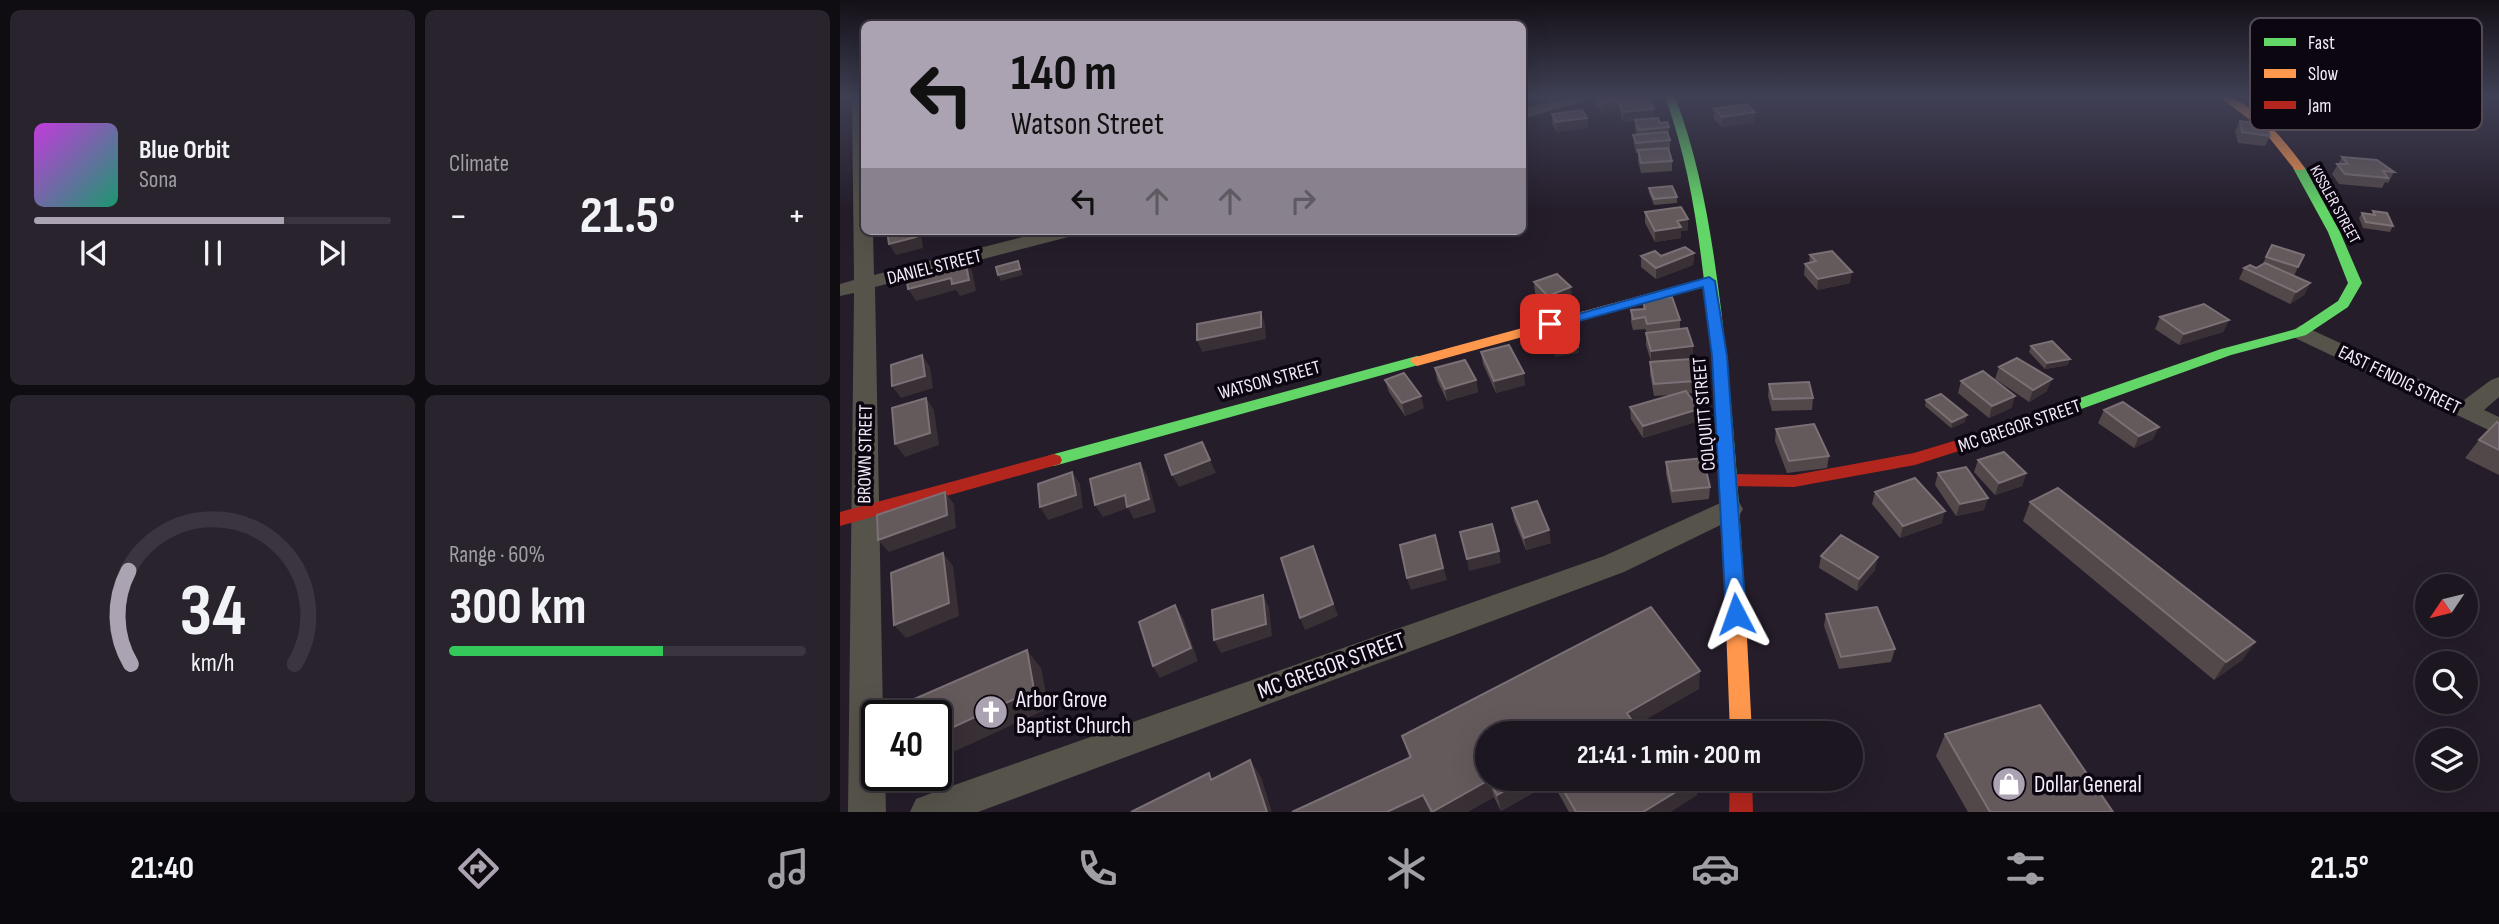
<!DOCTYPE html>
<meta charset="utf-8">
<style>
body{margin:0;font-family:"Sofia Sans Condensed",sans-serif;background:#29232d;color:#f1f3f6;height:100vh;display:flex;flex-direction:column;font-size:26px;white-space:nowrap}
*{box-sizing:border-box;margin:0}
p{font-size:23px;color:#a09fa5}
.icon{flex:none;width:38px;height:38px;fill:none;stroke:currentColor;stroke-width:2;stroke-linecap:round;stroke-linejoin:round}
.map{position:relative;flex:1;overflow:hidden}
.details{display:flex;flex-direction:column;gap:10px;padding:10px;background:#0f0c12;width:840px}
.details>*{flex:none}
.guide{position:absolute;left:21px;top:21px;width:665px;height:214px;border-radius:10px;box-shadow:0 7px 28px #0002,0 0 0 2px #3a353e;background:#aca3b2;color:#111;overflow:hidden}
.needle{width:46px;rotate:235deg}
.tools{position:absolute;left:1575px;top:574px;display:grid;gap:14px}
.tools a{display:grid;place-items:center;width:63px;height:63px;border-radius:50%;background:#1c1620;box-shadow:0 7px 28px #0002,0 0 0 2px #3a353e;font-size:35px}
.speed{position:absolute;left:21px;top:700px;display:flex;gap:14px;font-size:35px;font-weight:700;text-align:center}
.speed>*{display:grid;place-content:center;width:91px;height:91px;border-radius:50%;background:#1c1620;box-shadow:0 7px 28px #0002,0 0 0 2px #3a353e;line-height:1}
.speed .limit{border:4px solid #111;border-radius:10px;background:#fff;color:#111}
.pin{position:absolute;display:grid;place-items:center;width:60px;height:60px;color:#fff;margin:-30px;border-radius:14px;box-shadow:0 4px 10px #0006}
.me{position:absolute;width:77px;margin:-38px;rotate:356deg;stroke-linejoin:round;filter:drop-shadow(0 0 5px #0008)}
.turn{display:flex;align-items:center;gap:24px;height:147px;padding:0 35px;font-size:32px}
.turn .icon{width:91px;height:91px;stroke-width:2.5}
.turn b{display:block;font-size:49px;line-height:60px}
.lanes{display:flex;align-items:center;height:66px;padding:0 35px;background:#0003;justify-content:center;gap:35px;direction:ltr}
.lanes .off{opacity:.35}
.big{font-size:52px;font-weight:700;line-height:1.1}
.details .tile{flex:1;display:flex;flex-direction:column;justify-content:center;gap:10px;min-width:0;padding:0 24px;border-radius:10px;background:#29232d}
.details .dial{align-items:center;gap:0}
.dial svg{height:182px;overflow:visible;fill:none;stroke:#3a353e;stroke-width:7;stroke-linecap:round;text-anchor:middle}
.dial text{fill:#f1f3f6;stroke:none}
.song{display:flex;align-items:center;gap:21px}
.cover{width:84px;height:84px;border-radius:10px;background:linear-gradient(135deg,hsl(290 70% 55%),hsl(160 70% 35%))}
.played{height:7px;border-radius:4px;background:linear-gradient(90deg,#aca3b2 70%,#3a353e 70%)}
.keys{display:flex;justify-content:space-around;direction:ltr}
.heat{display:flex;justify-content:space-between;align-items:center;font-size:38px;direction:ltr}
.charge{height:10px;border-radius:5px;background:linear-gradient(90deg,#34c759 60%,#3a353e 0)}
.details .tiles{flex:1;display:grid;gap:10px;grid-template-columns:repeat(2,1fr)}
.trip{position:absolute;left:635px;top:721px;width:388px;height:70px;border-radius:35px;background:#1c1620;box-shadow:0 7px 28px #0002,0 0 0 2px #3a353e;font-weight:700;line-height:70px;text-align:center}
.dock{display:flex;height:112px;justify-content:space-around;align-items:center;background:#0b090d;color:#a09fa5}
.dock .icon{width:49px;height:49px}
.dock .current{color:#aca3b2}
.dock b{font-size:32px;color:#f1f3f6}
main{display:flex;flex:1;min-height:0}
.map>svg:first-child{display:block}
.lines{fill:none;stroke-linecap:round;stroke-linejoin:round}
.street{fill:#55534a;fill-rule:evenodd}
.fast{fill:#63d668;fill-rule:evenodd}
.slow{fill:#ff974d;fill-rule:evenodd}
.jam{fill:#b3261e;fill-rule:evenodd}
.wall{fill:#524849}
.shaded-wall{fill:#393035}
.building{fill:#645a5c;stroke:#7a7075;stroke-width:2}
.route{fill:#1a73e8;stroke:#114b97;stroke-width:2}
.labels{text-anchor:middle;stroke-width:7;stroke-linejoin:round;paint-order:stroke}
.far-street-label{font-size:16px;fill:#f5ebfb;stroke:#0c0610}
.street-label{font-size:19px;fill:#f5ebfb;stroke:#0c0610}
.near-street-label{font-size:23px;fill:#f5ebfb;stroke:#0c0610}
.near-poi-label{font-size:23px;fill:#f5ebfb;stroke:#0c0610;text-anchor:start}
.key{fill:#0c0610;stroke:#524b56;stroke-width:2}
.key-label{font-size:19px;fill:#f5ebfb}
</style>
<main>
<section class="details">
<div class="tiles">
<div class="tile">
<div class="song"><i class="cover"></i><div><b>Blue Orbit</b><p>Sona</p></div></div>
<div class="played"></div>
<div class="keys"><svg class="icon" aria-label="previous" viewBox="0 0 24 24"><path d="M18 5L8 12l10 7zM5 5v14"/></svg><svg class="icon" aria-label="pause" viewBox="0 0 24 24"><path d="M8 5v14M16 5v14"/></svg><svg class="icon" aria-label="next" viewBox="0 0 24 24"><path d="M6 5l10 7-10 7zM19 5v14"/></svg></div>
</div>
<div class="tile"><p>Climate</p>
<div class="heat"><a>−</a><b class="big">21.5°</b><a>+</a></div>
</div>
<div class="tile dial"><svg viewBox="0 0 100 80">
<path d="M14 69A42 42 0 1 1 86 69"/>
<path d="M14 69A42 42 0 0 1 13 28" stroke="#aca3b2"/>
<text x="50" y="56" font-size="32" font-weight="700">34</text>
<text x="50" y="72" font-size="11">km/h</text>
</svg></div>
<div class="tile"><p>Range · 60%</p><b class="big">300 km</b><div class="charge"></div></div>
</div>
</section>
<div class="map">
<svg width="1659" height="812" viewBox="0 0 1659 812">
<rect width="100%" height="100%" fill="#251d2a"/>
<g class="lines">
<path class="street" d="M12,97h12v134h9l1,44 172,-44h33l-3,4 -201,52 8,429h-6v59h8l1,37h-38l6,-519 -14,3v-12l14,-4z
M734,97h24l-76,22v-10z
M1461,325l163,75 27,-20 8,-3v20l-15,13 15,7v18l-206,-98 -3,-5z
M889,499l10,3 4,7 -4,7 -115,56 -646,240h-68l6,-13 13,-5 675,-238z"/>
<path class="fast" d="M825,97h10c26,68 37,140 46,212 12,97 18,194 24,291l-3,6 -7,2 -7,-2 -3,-6c-4,-98 -8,-196 -18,-294 -8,-71 -17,-141 -42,-209z
M1459,165l6,3 35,64 22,51 -14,24 -42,28 -75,20 -222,80h-12l-2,-4 2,-4 224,-78 75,-20 42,-28 10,-18 -20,-51 -35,-64z
M577,356l5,2 2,3 -2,3 -368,102 -6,-2 -2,-4 2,-4 6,-2z"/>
<path class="slow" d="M1380,97c30,-2 68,48 85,71l-2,2h-8l-32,-40z
M869,277l7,4 -2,3 -297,82 -7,-5 2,-3z
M895,592l7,2 3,6 7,133h-22l-5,-133 3,-6z"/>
<path class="jam" d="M1163,426l8,5 -2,4 -94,30 -121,22 -65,-1 -6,-2 -3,-4 3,-4 6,-2 65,1 120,-22z
M214,454l6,2 2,4 -2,4 -220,62v-14z
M890,779h22l1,33h-24z"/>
</g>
<path class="wall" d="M753,97h49v3l12,9v10l15,8v10l1,3v10h-1l3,11v10l-31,2 -3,-12v-8h-2l-2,-8 -1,-10h4l-2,-5v-9l-12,1 -4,-13 -15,4 -10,-9z
M874,109l41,3 -1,10 -32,5 -9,-9z
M712,114l36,14 -31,4 -5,-8z
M1400,121l30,15 -5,10 -27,-3 -3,-12z
M1502,157l52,15 -6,11 -3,-1 -3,6 -43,-4 -7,-10z
M809,188l28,9v6l-23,2 -5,-12z
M1533,211l20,15 -3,6 -27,-4 -4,-10 3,-5 10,1z
M805,212l43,18 -7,1v7l-26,4 -10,-19z
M1432,245l26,22 -4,9 16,7 -6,12 -14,9 -51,-25 5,-11h12l6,-3z
M854,253l-1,12 -37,14 -15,-12v-11h20z
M970,255l40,28 -33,7 -13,-15 1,-11 4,-1z
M694,282l38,17 -23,8 -14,-14z
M803,300l37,20v9l13,17v11l-27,4 29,20v12h-7l11,16v12l-56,17 -12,-19 -1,-12 41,-12 -17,1 -4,-22v-12h1l-5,-17v-12h1l-2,-4 -12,1 -2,-8v-12l12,-1z
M1320,317l69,3 -6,12 -44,13 -24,-16z
M1191,346l37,19 -23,4 -16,-17z
M641,352l44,33 -29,8 -13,-29z
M1159,367l48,24 -18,11 -34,-23z
M595,368l41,12 2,12 -31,9 -10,-21z
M545,380l39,28 -19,8 -16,-24z
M1121,381l54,15 -4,12 -22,10 -31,-25z
M929,384l44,14 -1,12 -40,1 -4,-15z
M1086,400l39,22 -14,6 -26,-22z
M1264,410l49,29 -19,9 -36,-25z
M1659,423v52l-34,-17 14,-18z
M936,429l53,27 -2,12 -40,5 -12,-32z
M1138,460l48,13 -4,13 -27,9 -21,-23z
M826,462l44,25 -1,12 -37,4 -6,-29z
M1098,473l46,37 -28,6 -21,-31z
M1035,492l67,31 -42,15 -28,-34z
M1190,502l225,140 -13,18 -28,20 -191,-159z
M672,508l39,35 -25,7 -12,-30z
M981,556l54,14 -18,21 -38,-23z
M986,614l69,35 -4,13 -52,7 -15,-43z
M859,689l-211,90h210l-1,16 -27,17h-101l-17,-30 -51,29 -7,-14 -27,15h-39l-26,-76z
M1105,734l168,78h-145l-32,-56z"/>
<path class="shaded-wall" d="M794,97h8v8l-23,-3v7l-15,4 -1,-10z
M873,97h25l-25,3z
M814,109v10l-31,3v-10z
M915,112l-1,10 -32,5v-10z
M747,118l1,10 -31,4 -1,-10z
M848,219v11l-7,1v7l-26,4v-11l22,-10z
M76,231h4l1,1 2,16 -27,7 -7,-11z
M350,231h13l-12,3z
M854,253l-1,12 -37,14v-11z
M125,260l7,11 4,20 -16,5 -4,-6 -40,11 -8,-12z
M178,261l5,14 -22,6 -3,-6z
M1012,272l-2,11 -33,7 1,-11z
M1470,283l-6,12 -14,9 6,-12z
M731,287l1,12 -23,8 -1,-11z
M421,312l4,12 1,15 -64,13 -5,-12z
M1389,320l-6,12 -44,13 5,-11z
M853,346v11l-42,6v-12z
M738,347l1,6 -24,4 -1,-6z
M82,355l8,12 3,21 -32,10 -9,-12z
M1230,359l-2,6 -23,4 2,-6z
M684,373l1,12 -29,8 -2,-12z
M1212,379l-5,12 -18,11 4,-12z
M636,380l2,12 -31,9 -2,-12z
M581,396l3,12 -19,8 -3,-13z
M1175,396l-4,12 -22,10 3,-12z
M86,398l8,12 5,35 -34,12 -10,-13z
M859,409v12l-56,17v-12z
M1127,415l-2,7 -14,6 1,-6z
M1319,427l-6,12 -19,9 5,-12z
M362,442l14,31 -37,14 -7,-12z
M300,463l7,12 9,37 -22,7 -6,-11 -25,9 -8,-12z
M232,472l8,12 3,24 -35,12 -8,-13z
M1186,473l-4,13 -27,9 4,-12z
M105,492l9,12 2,24 -67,24 -11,-12z
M1148,498l-4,12 -28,6 4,-12z
M1105,511l-3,12 -42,15 3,-12z
M709,530l2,13 -25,7 -2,-12z
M595,535l12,45 -36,10 -4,-12z
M659,551l2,12 -32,8 -2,-12z
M103,553l10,13 6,50 -53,22 -12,-13z
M1038,557l-3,13 -18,21 2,-12z
M478,559l20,57 -33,14 -5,-12z
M423,595l6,12 3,29 -51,17 -7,-13z
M335,605l8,13 15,43 -38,17 -7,-12z
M1415,642l-13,18 -28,20 12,-18z
M187,650l14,18 8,40 -113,52v-25z
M860,671l-1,18 -71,41 -1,-17z
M410,760l11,17 11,35h-5z
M685,779h27v3l-51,29 -4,-16z
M858,779l-1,16 -27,17h-27z
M649,780l5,17 -27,15h-35z
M583,795l7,16 -2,1h-41z"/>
<path class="building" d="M756,97h38l-31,6z
M809,99l5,10 -31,3 -4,-10z
M906,104l9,8 -33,5 -8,-8z
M742,110l5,8 -31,4 -4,-8z
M818,118l2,5 7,-1 2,5 -30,3 -4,-10z
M1400,121l27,4 3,11 -28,-4z
M827,132l3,8 -34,3 -3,-8z
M828,148l4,13 -31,2 -3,-13z
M1502,157l35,3 17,12 -11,-1 5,7 -43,-4 -8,-10h11z
M832,186l5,11 -23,2 -5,-11z
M841,207l7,12 -11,2 4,6 -26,4 -10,-19z
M1533,211l14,2 6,13 -27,-4 -4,-9 13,2z
M47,231h29v6l-27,7z
M1432,245l32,10 -6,12 -32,-10z
M845,247l9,6 -38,15 -15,-12 14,-5 6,5z
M992,251l20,21 -34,7 -13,-15 11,-3 -6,-6z
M125,260l4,20 -17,4 -1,-6 -43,11 -2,-14z
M178,261l2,8 -22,6 -2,-8z
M1425,263l45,20 -14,9 -52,-24 6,-3 6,3z
M717,274l14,13 -23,9 -14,-14z
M832,297l8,23 -33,4 -2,-7 -12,2 -2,-9 14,-1 -2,-9z
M1364,304l25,16 -45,14 -24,-17z
M421,312v15l-64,13v-16z
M847,328l6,18 -42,5 -5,-18z
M733,329l5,18 -24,4 -5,-19z
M1212,341l18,18 -23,4 -16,-17z
M669,345l15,28 -30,8 -13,-29z
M82,355l3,21 -33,10 -1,-21z
M1177,358l35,21 -19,11 -34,-23z
M850,359l5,22 -41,3 -4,-22z
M625,360l11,20 -31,9 -10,-21z
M1143,371l32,25 -23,10 -31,-25z
M564,373l17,23 -19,7 -17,-23z
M969,382l4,16 -40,1 -4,-15z
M846,391l13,18 -56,17 -13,-19z
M1101,394l26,21 -15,7 -26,-22z
M86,398l4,35 -35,11 -3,-36z
M1283,402l36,25 -20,9 -35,-26z
M1657,422l2,1v27l-20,-10z
M974,424l15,32 -40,5 -13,-32z
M362,442l8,18 -38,15 -7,-20z
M1164,452l22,21 -27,10 -21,-23z
M863,458l7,29 -38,4 -6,-29z
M300,463l9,36 -22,8 -2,-12 -30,10 -5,-26z
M1126,467l22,31 -28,6 -22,-31z
M232,472l4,23 -36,12 -2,-23z
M1075,478l30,33 -42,15 -28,-34z
M1218,488l197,154 -29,20 -196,-160z
M105,492l2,23 -69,25 -1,-25z
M697,501l12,29 -25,8 -12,-30z
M652,524l7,27 -32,8 -7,-27z
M595,535l8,33 -36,10 -7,-33z
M1001,535l37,22 -19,22 -38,-23z
M473,546l20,58 -33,14 -19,-60z
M103,553l6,50 -55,22 -3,-52z
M423,595l3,29 -52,16 -2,-30z
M335,605l16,43 -38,18 -14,-44z
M811,607l49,64 -73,42 13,20h-152v46h37l-28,16 -8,-15 -57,32 -9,-17 -36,17h-95l119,-55 -9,-21z
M1037,607l18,42 -54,8 -15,-43z
M187,650l7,40 -98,45v-19h-40v-9z
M1200,705l73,107h-123l-45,-78z
M410,760l17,52h-136l78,-39 2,7z
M717,779h140l-54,33h-67z"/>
<linearGradient id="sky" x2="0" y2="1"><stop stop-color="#141017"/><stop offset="0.46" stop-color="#404055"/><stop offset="1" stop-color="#404055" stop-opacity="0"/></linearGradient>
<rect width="1659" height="210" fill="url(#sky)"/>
<path class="route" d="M869,277l6,4 12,75 19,258 -3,6h-14l-3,-6 -14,-258 -9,-69 -153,42 -7,-5z"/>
<defs>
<g id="church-disc" transform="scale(1.75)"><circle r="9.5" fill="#aca3b2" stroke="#0c0610"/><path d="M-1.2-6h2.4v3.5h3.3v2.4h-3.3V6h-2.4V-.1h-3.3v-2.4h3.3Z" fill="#fff"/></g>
<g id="shop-disc" transform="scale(1.75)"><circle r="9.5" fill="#aca3b2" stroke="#0c0610"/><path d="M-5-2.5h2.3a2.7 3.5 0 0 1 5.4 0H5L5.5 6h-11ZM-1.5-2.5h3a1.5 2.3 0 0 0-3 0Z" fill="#fff"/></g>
</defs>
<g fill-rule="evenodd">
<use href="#church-disc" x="151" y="712"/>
<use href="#shop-disc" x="1169" y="784"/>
</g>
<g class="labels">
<g class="far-street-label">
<text transform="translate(1496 204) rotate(61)" y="6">KISSLER STREET</text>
</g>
<g class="street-label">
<text transform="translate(94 266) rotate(-14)" y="7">DANIEL STREET</text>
<text transform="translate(429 379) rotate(-15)" y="7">WATSON STREET</text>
<text transform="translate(1560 379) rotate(26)" y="7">EAST FENDIG STREET</text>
<text transform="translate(863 414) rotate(-95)" y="7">COLQUITT STREET</text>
<text transform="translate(1179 425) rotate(-19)" y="7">MC GREGOR STREET</text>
<text transform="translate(24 454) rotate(-89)" y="7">BROWN STREET</text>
</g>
<g class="near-street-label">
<text transform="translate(491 665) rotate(-20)" y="8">MC GREGOR STREET</text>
</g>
<g class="near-poi-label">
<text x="176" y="707">Arbor Grove<tspan x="176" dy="26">Baptist Church</tspan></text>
<text x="1194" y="792">Dollar General</text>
</g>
</g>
<rect x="1410" y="18" width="232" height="112" rx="10" class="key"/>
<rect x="1424" y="38" width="32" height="8" fill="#63d668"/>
<rect x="1424" y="69" width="32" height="9" fill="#ff974d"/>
<rect x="1424" y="101" width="32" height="8" fill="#b3261e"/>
<g class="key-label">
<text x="1468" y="49">Fast</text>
<text x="1468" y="80">Slow</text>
<text x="1468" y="112">Jam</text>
</g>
</svg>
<div class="tools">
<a><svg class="needle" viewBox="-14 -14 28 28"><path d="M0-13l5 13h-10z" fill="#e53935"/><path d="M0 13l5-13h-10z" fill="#a09fa5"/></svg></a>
<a><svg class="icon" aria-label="search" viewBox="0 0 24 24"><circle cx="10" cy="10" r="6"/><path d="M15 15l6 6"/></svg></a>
<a><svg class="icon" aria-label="layers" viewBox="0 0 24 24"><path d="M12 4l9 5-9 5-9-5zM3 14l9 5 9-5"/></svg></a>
</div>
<div class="speed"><div class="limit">40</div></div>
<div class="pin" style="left:710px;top:324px;background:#d93025"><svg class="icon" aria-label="arrive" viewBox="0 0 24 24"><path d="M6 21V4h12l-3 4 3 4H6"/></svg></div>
<svg class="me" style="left:896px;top:614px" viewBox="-20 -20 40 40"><path d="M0-17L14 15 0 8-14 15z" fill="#1a73e8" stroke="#fff" stroke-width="4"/></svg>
<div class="trip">21:41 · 1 min · 200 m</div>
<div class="guide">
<div class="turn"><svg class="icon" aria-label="left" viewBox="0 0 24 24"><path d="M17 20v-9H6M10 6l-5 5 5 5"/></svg><div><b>140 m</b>Watson Street</div></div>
<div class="lanes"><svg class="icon" aria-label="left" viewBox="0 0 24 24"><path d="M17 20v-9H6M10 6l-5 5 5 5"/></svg><svg class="icon off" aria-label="ahead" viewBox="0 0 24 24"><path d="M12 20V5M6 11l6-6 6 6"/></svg><svg class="icon off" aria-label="ahead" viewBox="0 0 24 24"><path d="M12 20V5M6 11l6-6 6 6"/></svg><svg class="icon off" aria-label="right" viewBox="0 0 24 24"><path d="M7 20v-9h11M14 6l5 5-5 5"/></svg></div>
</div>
</div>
</main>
<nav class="dock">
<b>21:40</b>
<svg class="icon current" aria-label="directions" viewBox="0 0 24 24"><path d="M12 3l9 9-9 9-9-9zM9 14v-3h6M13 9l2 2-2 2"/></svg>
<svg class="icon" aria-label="music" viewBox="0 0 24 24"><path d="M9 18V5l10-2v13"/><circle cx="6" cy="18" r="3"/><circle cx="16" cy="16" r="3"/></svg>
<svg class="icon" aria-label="phone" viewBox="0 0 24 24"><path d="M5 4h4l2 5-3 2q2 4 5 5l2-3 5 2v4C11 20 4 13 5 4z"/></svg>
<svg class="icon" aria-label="climate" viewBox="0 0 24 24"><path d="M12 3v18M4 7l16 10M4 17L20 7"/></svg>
<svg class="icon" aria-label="car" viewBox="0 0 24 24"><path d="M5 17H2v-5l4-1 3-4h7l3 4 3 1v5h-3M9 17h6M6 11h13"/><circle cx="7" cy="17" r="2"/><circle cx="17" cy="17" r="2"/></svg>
<svg class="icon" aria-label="filters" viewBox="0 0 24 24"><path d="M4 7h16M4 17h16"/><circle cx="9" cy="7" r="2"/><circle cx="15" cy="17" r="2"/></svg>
<b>21.5°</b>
</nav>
